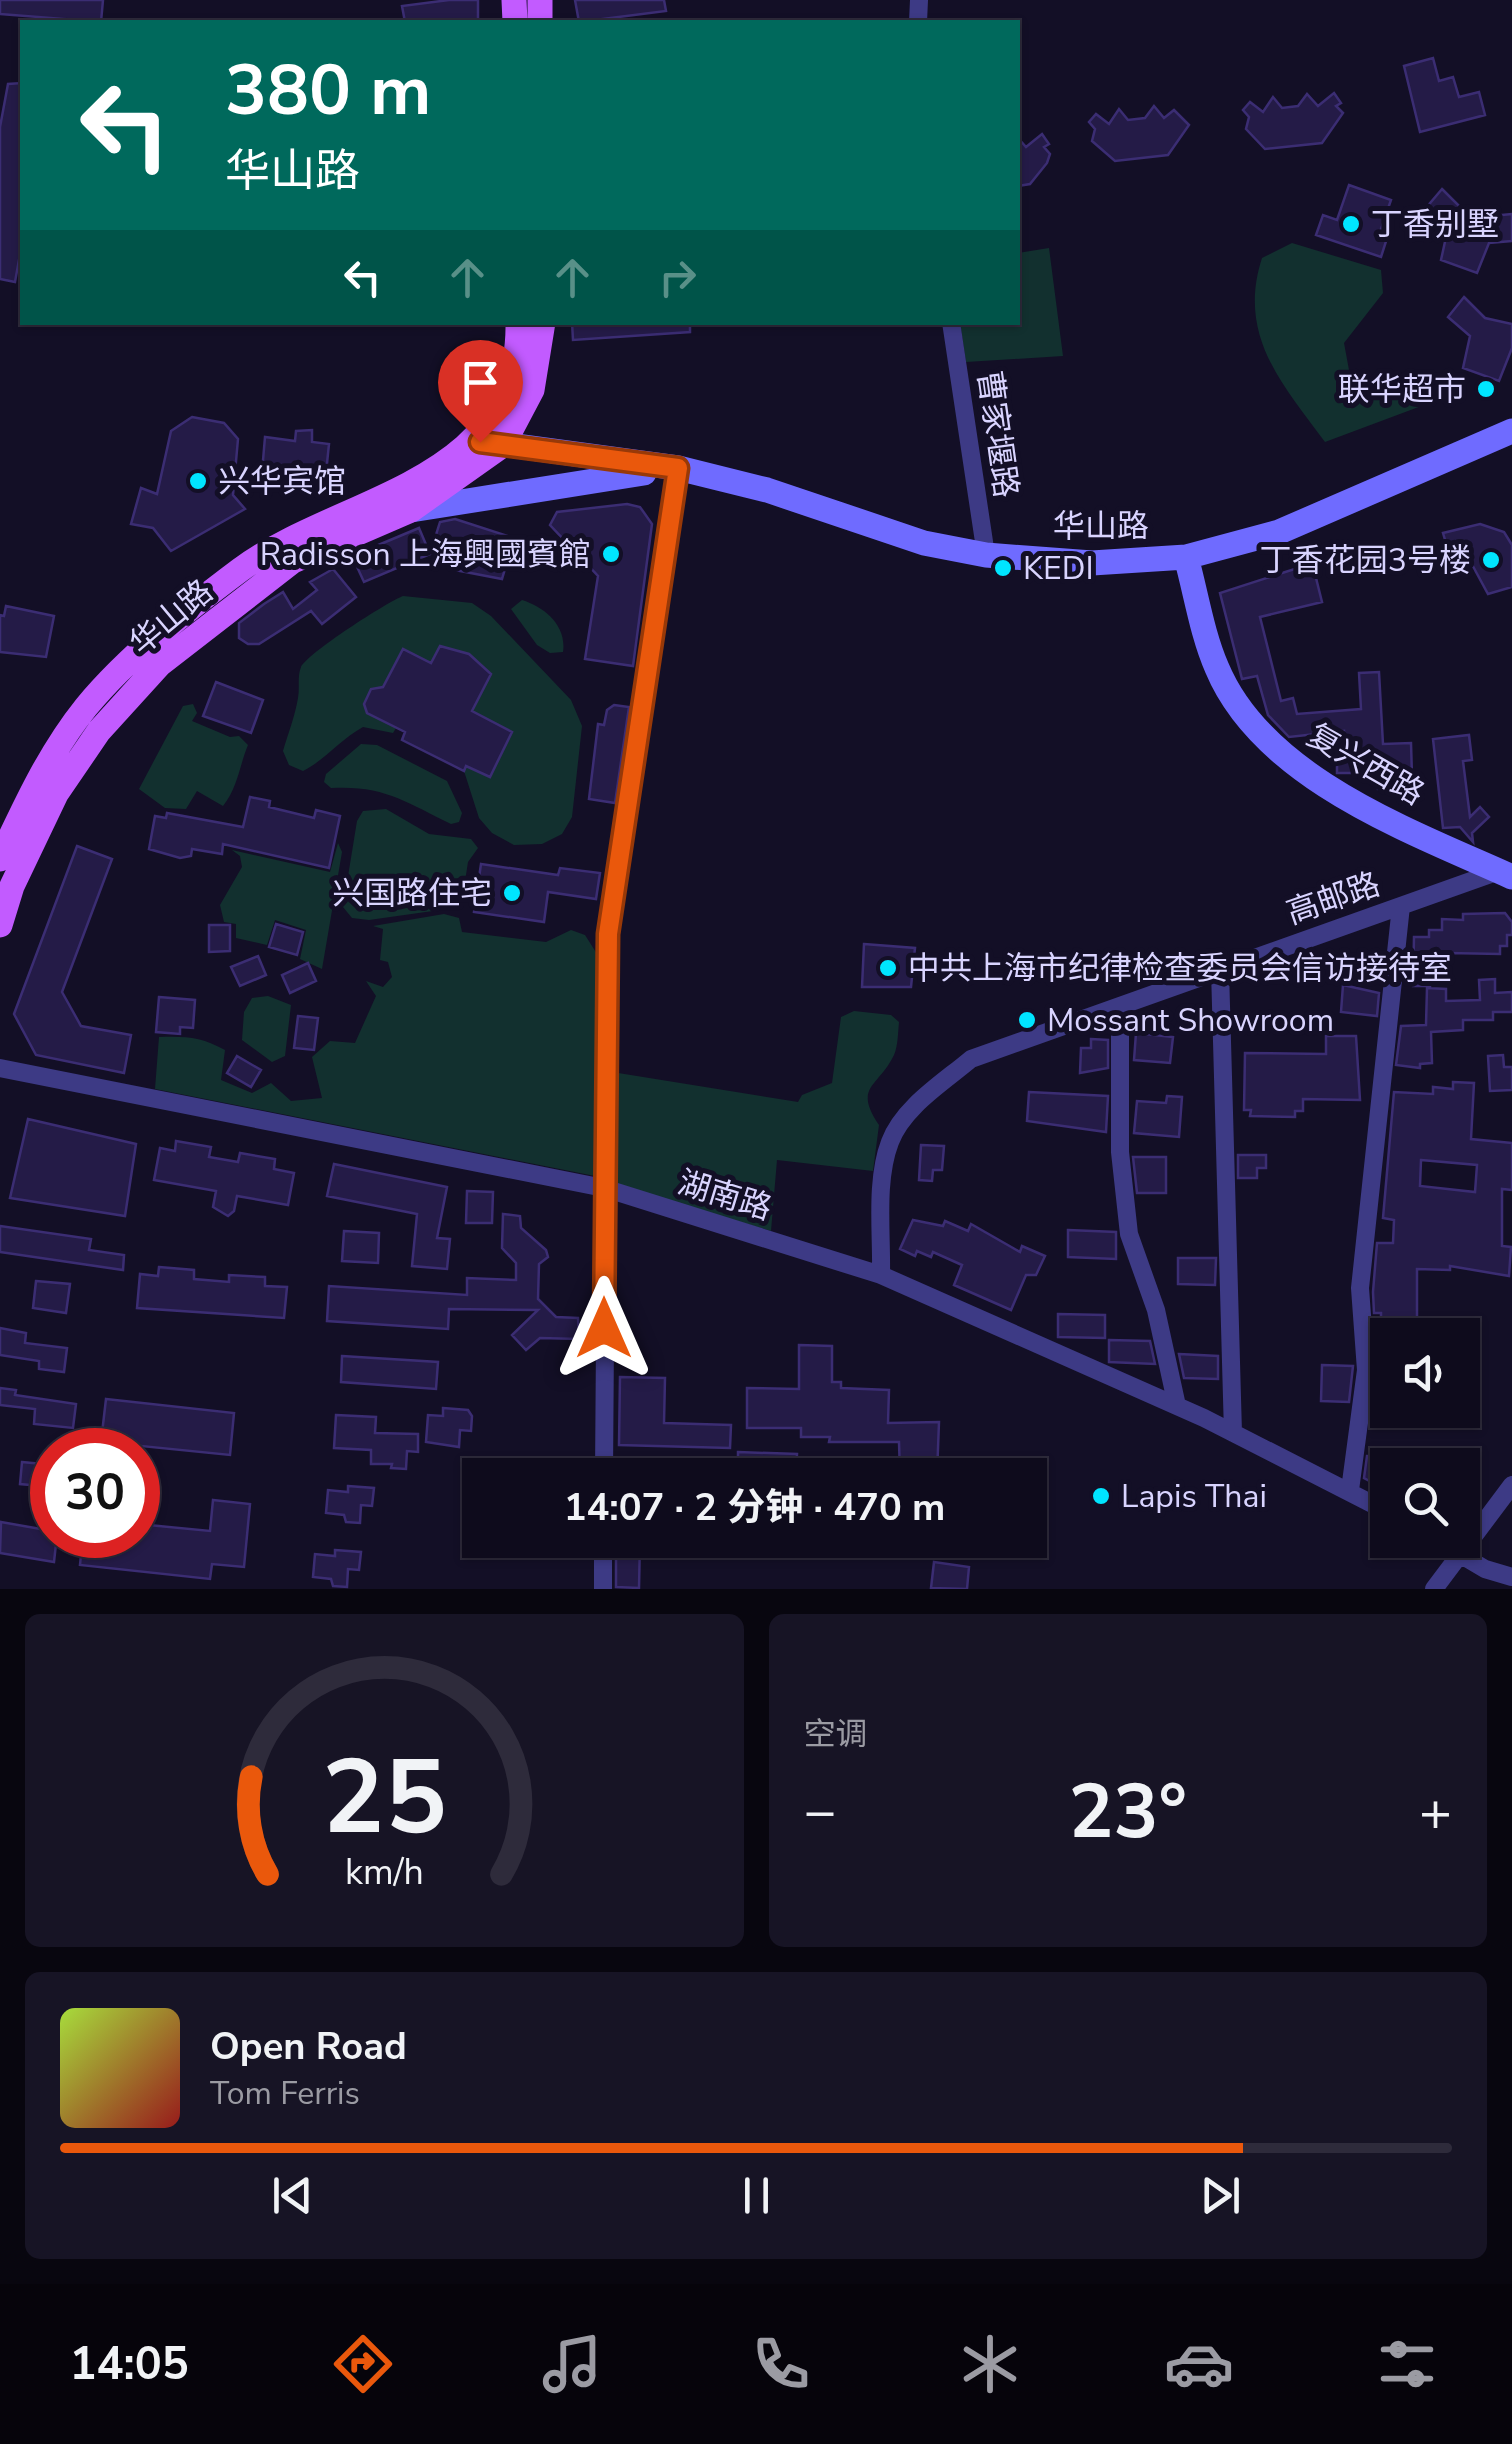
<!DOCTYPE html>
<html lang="zh">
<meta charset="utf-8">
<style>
body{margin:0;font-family:"Nunito Sans","Noto Sans SC",sans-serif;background:#171425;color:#f1f3f6;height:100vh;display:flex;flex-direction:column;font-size:38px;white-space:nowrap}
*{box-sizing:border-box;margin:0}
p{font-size:32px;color:#9b9ba3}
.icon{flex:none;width:55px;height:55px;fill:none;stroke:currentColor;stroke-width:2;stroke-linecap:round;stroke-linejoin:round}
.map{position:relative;height:1589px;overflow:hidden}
.side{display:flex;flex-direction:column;gap:25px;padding:25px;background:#08060f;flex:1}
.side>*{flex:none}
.top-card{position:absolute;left:20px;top:20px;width:1000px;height:305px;border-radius:0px;box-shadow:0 2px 8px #0004,0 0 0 2px #2e2b3b;background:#00695c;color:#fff;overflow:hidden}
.fabs{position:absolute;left:1370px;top:1318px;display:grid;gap:20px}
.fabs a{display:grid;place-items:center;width:110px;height:110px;border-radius:0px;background:#0e0b1c;box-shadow:0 2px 8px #0004,0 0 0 2px #2e2b3b;font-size:50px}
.speed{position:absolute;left:30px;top:1428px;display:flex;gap:20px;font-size:50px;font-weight:700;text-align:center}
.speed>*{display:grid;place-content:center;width:130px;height:130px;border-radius:50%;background:#0e0b1c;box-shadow:0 2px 8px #0004,0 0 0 2px #2e2b3b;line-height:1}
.speed .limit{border:15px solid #d22;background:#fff;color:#111}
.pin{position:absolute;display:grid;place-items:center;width:85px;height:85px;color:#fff;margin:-102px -42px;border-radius:50% 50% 50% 0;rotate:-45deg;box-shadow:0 0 10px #0007}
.pin .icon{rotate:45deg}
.me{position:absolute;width:110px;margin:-55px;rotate:0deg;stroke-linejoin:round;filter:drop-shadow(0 0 8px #0008)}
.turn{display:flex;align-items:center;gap:35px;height:210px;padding:0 40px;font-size:45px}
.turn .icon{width:130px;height:130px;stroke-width:2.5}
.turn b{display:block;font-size:70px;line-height:85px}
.lanes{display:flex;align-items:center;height:95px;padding:0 40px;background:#0003;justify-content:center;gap:50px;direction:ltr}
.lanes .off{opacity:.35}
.big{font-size:75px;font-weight:700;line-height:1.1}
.side .widget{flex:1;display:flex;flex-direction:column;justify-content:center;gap:15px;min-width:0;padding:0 35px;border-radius:15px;background:#171425}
.side .dial{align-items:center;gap:0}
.dial svg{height:260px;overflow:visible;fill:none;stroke:#2e2b3b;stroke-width:7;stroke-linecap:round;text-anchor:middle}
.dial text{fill:#f1f3f6;stroke:none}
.song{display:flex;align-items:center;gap:30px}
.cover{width:120px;height:120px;border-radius:15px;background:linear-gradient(135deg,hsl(80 70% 55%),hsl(0 70% 35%))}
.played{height:10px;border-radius:5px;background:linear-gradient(90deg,#ea580c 85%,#2e2b3b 85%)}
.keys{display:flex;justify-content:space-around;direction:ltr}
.heat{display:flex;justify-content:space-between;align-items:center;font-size:55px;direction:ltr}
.side .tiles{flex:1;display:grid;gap:25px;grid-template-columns:1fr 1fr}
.widget:last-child{grid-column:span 2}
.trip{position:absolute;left:462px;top:1458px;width:585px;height:100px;border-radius:0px;background:#0e0b1c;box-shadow:0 2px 8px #0004,0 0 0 2px #2e2b3b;font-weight:700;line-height:100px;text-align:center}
.tabs{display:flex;height:160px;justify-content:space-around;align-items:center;background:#06040b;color:#9b9ba3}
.tabs .icon{width:70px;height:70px}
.tabs .on{color:#ea580c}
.tabs b{font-size:45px;color:#f1f3f6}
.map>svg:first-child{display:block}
.green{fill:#12302f}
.building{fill:#241b47;stroke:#3b2d73;stroke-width:2.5;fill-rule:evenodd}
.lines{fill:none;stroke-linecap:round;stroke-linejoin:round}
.street{stroke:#3d3a85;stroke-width:18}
.secondary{stroke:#6f6bff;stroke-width:25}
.primary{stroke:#c25bff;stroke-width:25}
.route-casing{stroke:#983908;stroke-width:25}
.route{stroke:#ea580c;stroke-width:18}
.poi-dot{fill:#00e5ff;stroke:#130f26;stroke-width:4}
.labels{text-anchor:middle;stroke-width:10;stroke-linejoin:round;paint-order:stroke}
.poi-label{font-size:32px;fill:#d9d4ff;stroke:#130f26;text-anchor:start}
.street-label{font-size:32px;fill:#d9d4ff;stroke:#130f26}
</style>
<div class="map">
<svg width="1512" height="1589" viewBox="0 0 1512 1589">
<rect width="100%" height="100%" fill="#130f26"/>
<path class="green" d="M1292,243l89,27 2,23 -39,50 5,27 16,7h59v28l-99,37c-43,-58 -88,-107 -63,-184z
M1049,248l14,108 -97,6 -6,-39 58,-1v-69z
M403,596l69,7 19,13 80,84 11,26 -10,91 -10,17 -20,10 -28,1 -22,-12 -13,-15 -15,-47 2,-5 24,11 22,-45 -40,-21 19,-37c-14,-17 -29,-24 -51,-28l-9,17 -28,-14 -20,38 -12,2 -7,15 3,8 29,16 -3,5 -30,-6c-22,12 -38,33 -60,44l-14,-6 -6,-14c5,-17 12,-35 15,-53 2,-11 -1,-21 3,-31 7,-14 86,-65 102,-71z
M522,600c23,7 45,26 41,52l-13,1 -13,-8 -26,-36z
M193,704l4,9 -5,8 38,16 9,-1 9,9c-9,22 -10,42 -25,61l-26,-15 -11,18 -21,-1 -26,-19 44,-83z
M361,744l16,1 70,36 15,32 -3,9 -8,2c-45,-22 -67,-39 -120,-36l-7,-6 2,-8z
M386,809l43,25 42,5 7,9 -10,14 -7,45 -92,13 -17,-2 -9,-11 14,-86 6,-10z
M338,843l4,9 -20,117 -22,-10 6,-29 -31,-10 -8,25 -31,-7v-14l-12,-2 -4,-17 22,-38 -2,-11 -8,-6 98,22z
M444,914l15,4 3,14 84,10 25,-12 14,5 14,22 -4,219 -440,-87 4,-52c26,-1 43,0 66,13l-4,30 31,13 19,-10 20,18 31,-3 -10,-41 18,-16 25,2 21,-47 -10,-15 17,6 9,-10 -4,-15 -8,-2 3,-31 -10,-3z
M268,996l23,9 -6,51 -13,6 -30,-22 2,-28 8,-14z
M854,1011l37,4 8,7c-1,10 -1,24 -5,33 -16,33 -41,31 -15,70l-6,46 -96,-11 -6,71 -160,-48 1,-111 186,30 4,-7 30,-12 9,-66z"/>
<path class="building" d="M0,0h103l-2,22 -101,-8z
M449,0h29v22h-73l-3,-16z
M575,0h89l2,11 -87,11z
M1433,58l6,23 14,-4 6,20 20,-5 6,23 -65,17 -16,-66z
M22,83v160l-7,39 -15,-3v-152l8,-43z
M1334,93l7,10 -5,3 7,7 -21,30 -57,6 -19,-20 3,-12 -6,-7 7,-8 13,10 10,-15 9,11 16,-2 9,-12 11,12z
M1154,106l10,12 10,-8 15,15 -21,30 -53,6 -23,-20 3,-12 -6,-7 7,-8 13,10 10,-15 9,11 17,-2z
M1042,134l7,10 -5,3 6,7 -3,9 -17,21 -12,2v-48l8,9z
M1349,185l42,15 -10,29 8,3 -8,25 -65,-22 7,-20 14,5z
M1442,189l21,21 18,7 31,-3v27l-23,2 -12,30 -36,-13 7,-32 -22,-20z
M1464,297l21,21 27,6v24l-13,33 -36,-13 7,-32 -22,-19z
M572,322h118v10l-117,8z
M192,417l32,6 14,16 -5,56 12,14 -74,42 -18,-23 -22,-4 10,-36 16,6 14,-63z
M312,430v12l17,2 -3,29 -18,-1 2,15 -49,-3 4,-47 30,4 1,-10z
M627,504l13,3 12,17 -19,142 -48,-7 13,-83 -48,-51 7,-13z
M455,519l59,19 -12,41 -47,-9 5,-16 -17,-5 -13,5 10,-32z
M1480,524l24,8 8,13v42l-24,7 -19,-35 -18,1 -8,-27z
M419,528l11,26 -66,28 -12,-26z
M1307,565l3,10 5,-1 7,28 -62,15 21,84 12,-3 4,16 64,-5 -2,-36 20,-1 4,72 28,-1 1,33 7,2 -3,12 -38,-1 -2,-16h-39v-12h8l-1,-30 -55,6 -21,-22 -11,-39 -15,3 -22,-86z
M333,569l23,28 -34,27 -11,-13 -52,33h-11l-9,-6v-15l25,-19 19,-12 10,17 24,-19 -7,-8z
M6,606l48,10 -8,41 -46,-5v-37l4,1z
M440,646l29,8 22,20 -19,37 40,21 -22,45 -24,-11 -2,5 -62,-31 3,-8 -38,-19 -3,-9 7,-15 12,-2 20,-38 28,14z
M216,682l47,18 -12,33 -48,-17z
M614,705l15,2 -14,96 -26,-4 9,-75 6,1 3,-15z
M1469,735l3,25 -9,1 7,56 10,-10 9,10 -17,16 1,9 -13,-15 -17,1 -10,-89z
M250,797l20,4 -1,6 45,11 2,-8 24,6 -11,52 -106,-24 -1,10 -30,-5 -1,7 -11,2 -31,-9 6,-33 11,2 1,-5 76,14z
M77,846l35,13 -50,133 19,34 50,9 -7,38 -88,-18 -22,-41z
M481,864l77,11 2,-7 40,5 -4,26 -48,-7 -4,30 -70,-10z
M1505,913l7,9v13h-5v11h-7v8l-52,-1v5h-19l1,28h-17l1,-49h15v-7h13v-11l21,1v-6z
M276,924l27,8 -6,23 -28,-8z
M209,925h21v26l-21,1z
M864,944l51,4 -4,39h-49z
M258,956l8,19 -26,11 -9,-19z
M308,963l8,18 -26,12 -8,-18z
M1495,979v14l17,-1v20h-19v8h-30v10l-32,2 1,31 -12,1v4l-24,-3 5,-39 25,-1 1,-37 19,1v12l34,-1 -1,-20z
M1343,985l36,8 -2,23 -36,-4z
M159,997l36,3 -2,28 -13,-1v7l-24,-2z
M298,1016l20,2 -4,32 -20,-2z
M1136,1033l37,4 -3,26 -36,-3z
M1326,1036h30l4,64 -57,-1v12h-8v6l-45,-1 1,-6h-7l1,-57 81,1z
M1091,1039l17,1v28l-28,5 1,-25h10z
M1503,1055l1,12h8v23l-22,1 -2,-35z
M237,1056l24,14 -10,17 -24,-14z
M1453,1082l21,1 -3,56 41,4v47l-10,-1v57l9,1 -2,29 -59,-10v4l-33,-1v53h-36v-9h-7l-1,-21 4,-49h16l1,-23 -11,-2 11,-126 39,2v-7l20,2zM1421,1160l56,5 -2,27 -55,-6z
M1029,1092l79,4 -2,36 -79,-11z
M1167,1096l15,1 -3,40 -45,-4 3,-32 29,2z
M28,1119l108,25 -11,72 -115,-18z
M176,1141l35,6 -2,10 29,5 2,-9 35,6 -1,10 20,4 -6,32 -51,-9 -3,15 -6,5 -15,-9 3,-16 -62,-11 6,-32 15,3z
M921,1145l23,1 -2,24h-9l-1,11 -13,-1z
M1238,1155h28v13h-9v10h-19z
M1133,1157h33v36h-29z
M334,1164l113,23 -10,51 13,1 -3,30 -35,-3 5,-52 -90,-18z
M467,1191l26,1 -1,31h-26z
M503,1214l17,2 1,12 25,22 2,7 -9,7 -1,35 18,18 22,1 1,21 -39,-1 -14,12 -14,-15 26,-25 -89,-1 -1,20 -121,-8 2,-35 138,9v-17l49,2v-17l-14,-15z
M913,1220l30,6 2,-5 23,10 3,-7 49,28 2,-6 23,10 -9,19h-10l-15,35 -57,-25 8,-20 -29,-13 -2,5 -14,-6 -2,5 -15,-7z
M0,1226l91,13 -2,11 35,5 -1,15 -123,-18z
M1068,1230l48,2v27l-48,-2z
M344,1231l35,2 -1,30 -36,-2z
M1178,1258h38l-1,27 -37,-1z
M159,1267l35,3v9l35,3v-7l36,2v9l22,1 -3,31 -147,-10 3,-34 18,2z
M36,1281l34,3 -4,29 -33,-5z
M1058,1314l47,1v23l-47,-1z
M0,1328l26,5 -1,10 42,5 -3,24 -25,-3v-8l-39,-6z
M1109,1340l41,1 5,23 -46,-2z
M799,1345l33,1v36h9v6l48,2 -1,33 51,-1 -2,53h-37l-1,-33h-70l1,-5h-29v-9h-54v-40l52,1z
M1179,1354l39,2v23l-34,-1z
M342,1356l96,6 -2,27 -95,-7z
M1322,1365l31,1 -4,36 -28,-1z
M620,1377l45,1 -1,45 67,2 -1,23 -111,-3z
M0,1388l16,2 -1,5 61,9 -3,24 -39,-4 1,-15 -35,-4z
M106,1399l128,14 -4,42 -129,-13z
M443,1408l25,2 4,6 -1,15 -11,-1 -1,17 -33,-5 2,-27 15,1z
M336,1415l40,2 -1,16 43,1v18l-11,-1 -1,18 -15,-1 1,-4h-21v-14l-37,-2z
M738,1452l59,2 -1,20 -58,1z
M1367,1456l21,1v34l-24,-13z
M22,1462l30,3v22l-32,-3z
M348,1486l26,2 -2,18 -11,-1 -1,18 -14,-1 -2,-7 -18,-2 2,-23 20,2z
M213,1500l37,4 -6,63 -32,-3 -2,15 -130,-14 3,-30h55v-11l72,7z
M1,1522l51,9 5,4 -3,27 -54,-9z
M616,1540h24l-1,48 -23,-1z
M751,1540h79l-1,14 -78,-2z
M335,1550l26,2 -2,18 -11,-1 -1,18 -14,-1 -2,-7 -18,-2 2,-23 20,2z
M934,1562l35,5 -2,22 -36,-1z"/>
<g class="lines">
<path class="street" d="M918,22l1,-22
M951,322l35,233
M1220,970l13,463
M1120,1006v146l9,82 27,76 21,96
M0,1068l604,120 277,87 323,143 184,94
M881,1275c1,-42 -6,-94 9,-133 13,-35 54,-60 81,-83l528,-188
M604,1475l4,-541 70,-466
M1350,1490l16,-120 -6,-82 41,-382
M1436,1540l49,29 27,8
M603,1589v-49
M1434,1589l78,-104"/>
<path class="secondary" d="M486,442l192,26 89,22 157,53 62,12 106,8 94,-6 93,-25 233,-101
M411,510l233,-37
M1186,557c10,36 16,77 31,111 46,110 193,163 295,209"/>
<path class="primary" d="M514,0l1,22
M540,0v22
M0,859c25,-53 49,-106 86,-152 42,-51 102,-98 154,-137 100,-75 281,-84 278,-248
M0,925l12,-39 44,-92 43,-63 60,-66 134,-104 118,-51 92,-65 29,-55 11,-68"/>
</g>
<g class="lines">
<g class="route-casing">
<path id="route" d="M480,442l198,26 -70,466 -4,394"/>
</g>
<use href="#route" class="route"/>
</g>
<g class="poi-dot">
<circle cx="1351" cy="224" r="10"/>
<circle cx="1486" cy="389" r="10"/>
<circle cx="198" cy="481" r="10"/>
<circle cx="611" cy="554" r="10"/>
<circle cx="1491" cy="560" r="10"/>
<circle cx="1003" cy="568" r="10"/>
<circle cx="512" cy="893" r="10"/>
<circle cx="888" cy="968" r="10"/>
<circle cx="1027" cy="1020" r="10"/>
<circle cx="1101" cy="1496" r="10"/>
</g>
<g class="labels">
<g class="poi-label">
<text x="1371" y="235">丁香别墅</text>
<text x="1466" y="400" text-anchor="end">联华超市</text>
<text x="218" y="492">兴华宾馆</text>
<text x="591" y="565" text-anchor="end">Radisson 上海興國賓館</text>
<text x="1471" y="571" text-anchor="end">丁香花园3号楼</text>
<text x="1023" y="579">KEDI</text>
<text x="492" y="904" text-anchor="end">兴国路住宅</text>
<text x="908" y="979">中共上海市纪律检查委员会信访接待室</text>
<text x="1047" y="1031">Mossant Showroom</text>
<text x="1121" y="1507">Lapis Thai</text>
</g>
<g class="street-label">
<text transform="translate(998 434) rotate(82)" y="11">曹家堰路</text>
<text x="1101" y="537">华山路</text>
<text transform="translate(171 617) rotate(-40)" y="11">华山路</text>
<text transform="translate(1366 764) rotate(30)" y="11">复兴西路</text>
<text transform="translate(1333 898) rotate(-19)" y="11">高邮路</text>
<text transform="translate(725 1195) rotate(17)" y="11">湖南路</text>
</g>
</g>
</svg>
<div class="fabs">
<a><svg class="icon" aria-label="sound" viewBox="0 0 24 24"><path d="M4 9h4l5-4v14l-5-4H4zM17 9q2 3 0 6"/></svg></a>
<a><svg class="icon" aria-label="search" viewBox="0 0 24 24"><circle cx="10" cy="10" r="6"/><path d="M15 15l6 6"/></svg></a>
</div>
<div class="speed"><div class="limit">30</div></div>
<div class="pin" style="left:480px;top:442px;background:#d93025"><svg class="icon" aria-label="arrive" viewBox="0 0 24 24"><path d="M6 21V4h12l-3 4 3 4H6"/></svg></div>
<svg class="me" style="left:604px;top:1328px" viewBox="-20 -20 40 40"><path d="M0-17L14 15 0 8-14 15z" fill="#ea580c" stroke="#fff" stroke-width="4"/></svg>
<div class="trip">14:07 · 2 分钟 · 470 m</div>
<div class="top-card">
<div class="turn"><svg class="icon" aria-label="left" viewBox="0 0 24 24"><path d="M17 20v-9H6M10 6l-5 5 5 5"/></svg><div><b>380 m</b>华山路</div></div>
<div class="lanes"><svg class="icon" aria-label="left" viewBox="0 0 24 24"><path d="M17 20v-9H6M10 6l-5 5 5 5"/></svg><svg class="icon off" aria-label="ahead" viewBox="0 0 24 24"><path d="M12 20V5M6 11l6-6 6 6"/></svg><svg class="icon off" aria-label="ahead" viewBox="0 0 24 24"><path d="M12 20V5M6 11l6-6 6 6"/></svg><svg class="icon off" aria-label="right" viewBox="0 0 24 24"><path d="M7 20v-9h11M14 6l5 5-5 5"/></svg></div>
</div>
</div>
<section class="side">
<div class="tiles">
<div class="widget dial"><svg viewBox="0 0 100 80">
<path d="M14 69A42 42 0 1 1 86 69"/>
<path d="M14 69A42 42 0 0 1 9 39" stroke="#ea580c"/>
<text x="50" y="56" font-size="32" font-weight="700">25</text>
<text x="50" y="72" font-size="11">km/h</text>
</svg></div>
<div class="widget"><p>空调</p>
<div class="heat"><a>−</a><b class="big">23°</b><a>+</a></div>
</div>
<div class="widget">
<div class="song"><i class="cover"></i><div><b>Open Road</b><p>Tom Ferris</p></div></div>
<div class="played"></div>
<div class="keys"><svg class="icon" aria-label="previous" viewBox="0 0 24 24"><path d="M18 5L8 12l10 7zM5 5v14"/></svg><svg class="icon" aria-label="pause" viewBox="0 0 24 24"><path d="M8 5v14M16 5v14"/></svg><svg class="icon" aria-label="next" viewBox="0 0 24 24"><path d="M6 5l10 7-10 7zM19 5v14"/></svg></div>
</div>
</div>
</section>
<nav class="tabs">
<b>14:05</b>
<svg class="icon on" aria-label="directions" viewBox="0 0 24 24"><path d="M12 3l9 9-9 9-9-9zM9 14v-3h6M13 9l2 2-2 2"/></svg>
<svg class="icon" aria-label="music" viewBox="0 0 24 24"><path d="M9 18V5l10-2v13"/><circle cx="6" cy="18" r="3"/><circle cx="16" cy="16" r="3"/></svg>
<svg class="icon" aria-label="phone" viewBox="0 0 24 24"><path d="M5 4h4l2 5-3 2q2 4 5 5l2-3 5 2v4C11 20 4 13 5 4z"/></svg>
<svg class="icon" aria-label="climate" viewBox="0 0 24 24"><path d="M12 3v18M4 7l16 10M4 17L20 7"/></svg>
<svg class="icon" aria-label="car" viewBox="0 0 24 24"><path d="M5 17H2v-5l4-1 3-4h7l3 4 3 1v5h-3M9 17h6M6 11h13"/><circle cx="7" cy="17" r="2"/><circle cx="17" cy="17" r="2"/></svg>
<svg class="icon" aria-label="filters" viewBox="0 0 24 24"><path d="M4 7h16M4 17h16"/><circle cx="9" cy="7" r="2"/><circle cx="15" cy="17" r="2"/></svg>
</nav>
